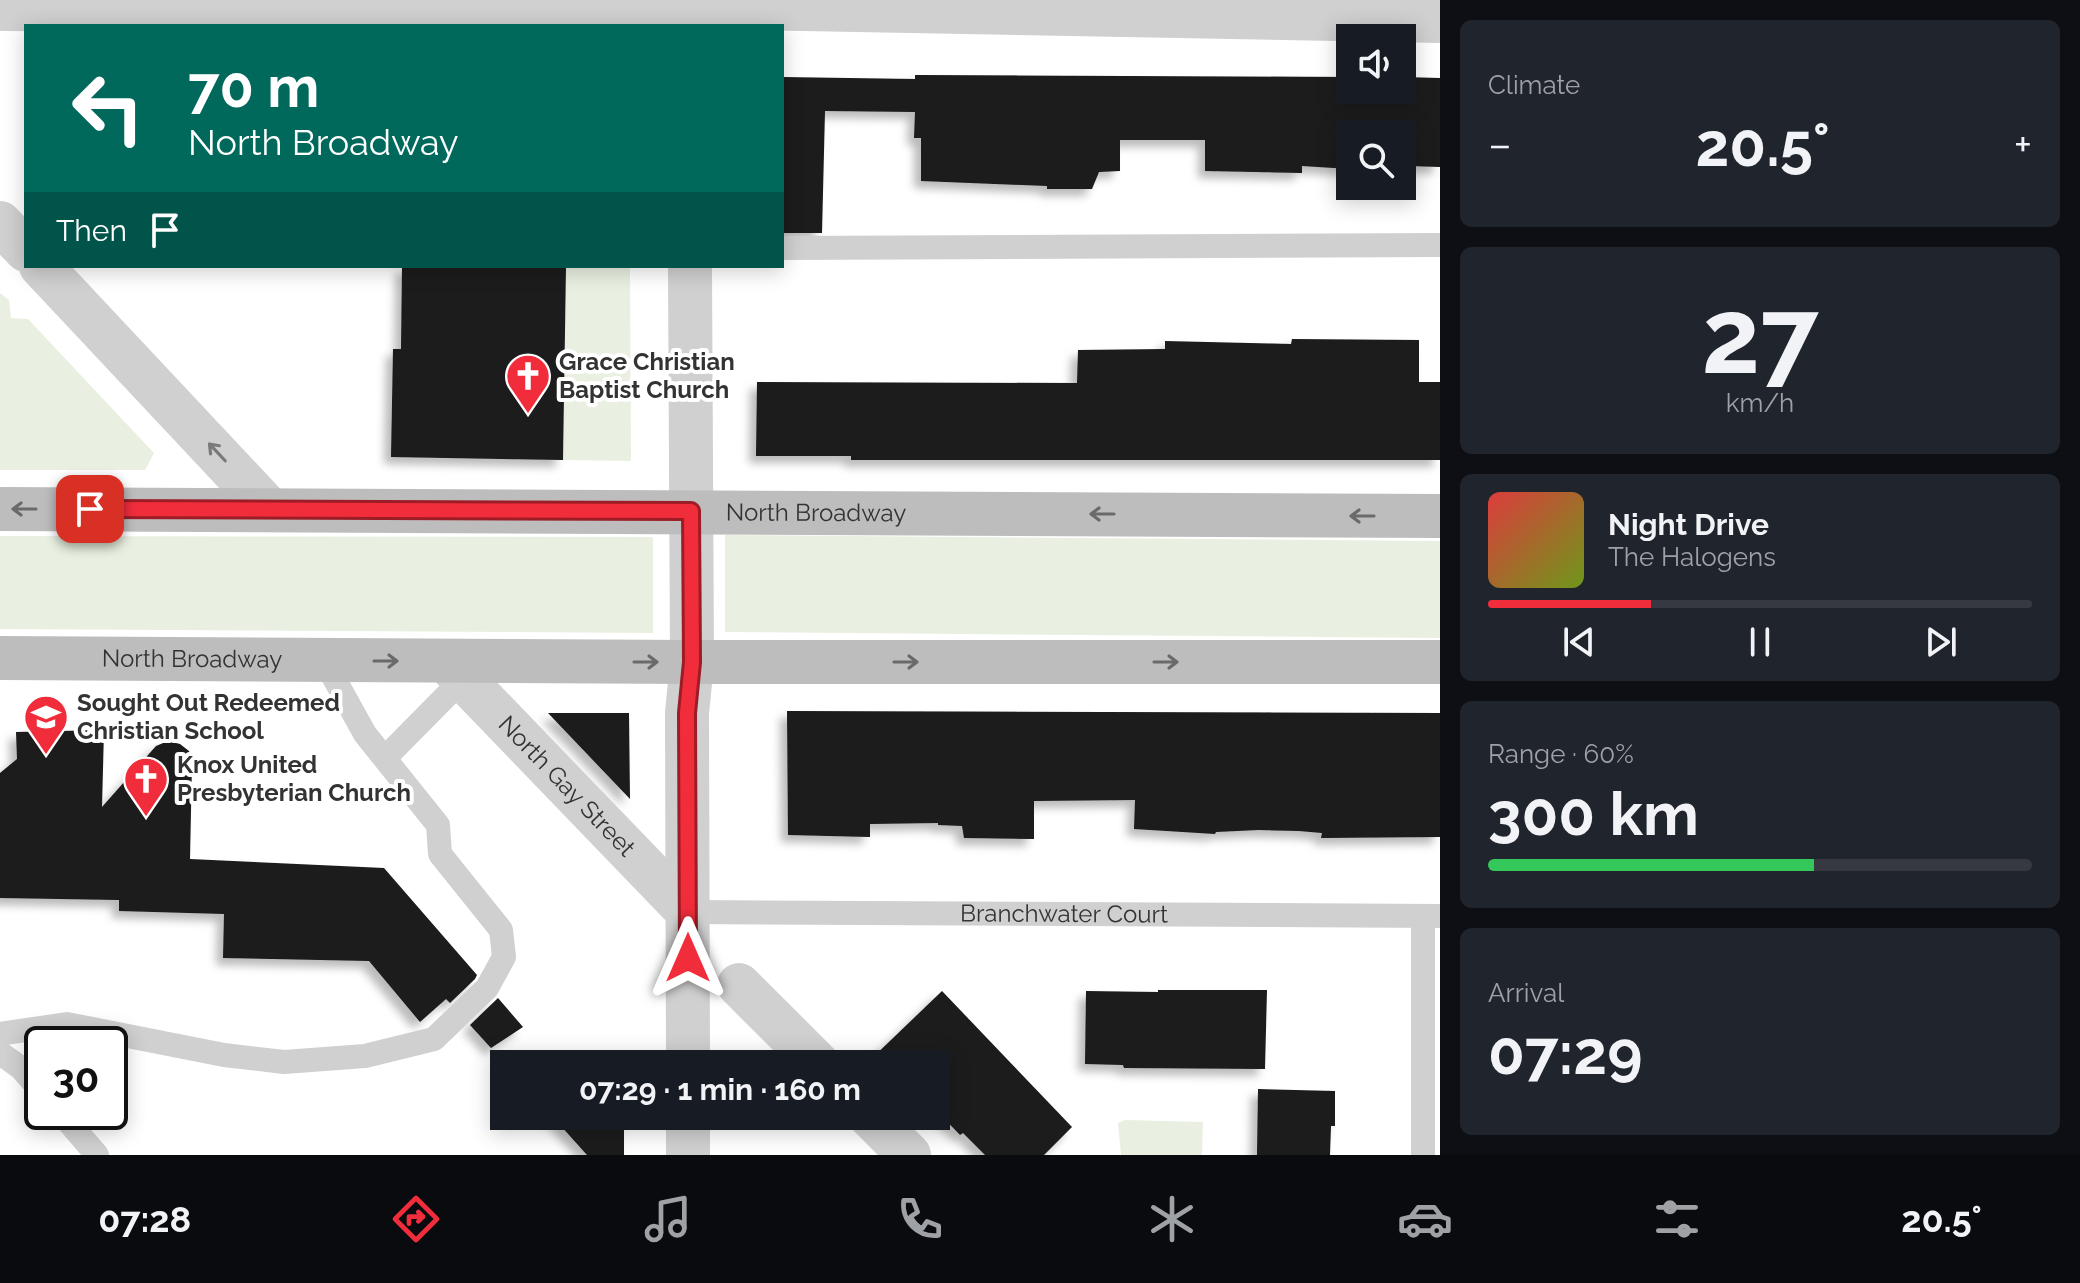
<!DOCTYPE html>
<meta charset="utf-8">
<style>
body{margin:0;font-family:Raleway,sans-serif;background:#20242c;color:#f1f3f6;height:100vh;display:flex;flex-direction:column;font-size:30px;white-space:nowrap}
*{box-sizing:border-box;margin:0}
p{font-size:26px;color:#9ea1a6}
.icon{flex:none;width:44px;height:44px;fill:none;stroke:currentColor;stroke-width:2;stroke-linecap:round;stroke-linejoin:round}
.map{position:relative;flex:1;overflow:hidden}
.drawer{display:flex;flex-direction:column;gap:20px;padding:20px;background:#0d0f14;width:640px}
.drawer>*{flex:none}
.hud{position:absolute;left:24px;top:24px;width:760px;height:244px;border-radius:0px;box-shadow:0 4px 20px #0003;background:#00695c;color:#fff;overflow:hidden}
.tools{position:absolute;left:1336px;top:24px;display:grid;gap:16px}
.tools a{display:grid;place-items:center;width:80px;height:80px;border-radius:0px;background:#171b24;box-shadow:0 4px 20px #0003;font-size:40px}
.speed{position:absolute;left:24px;top:1026px;display:flex;gap:16px;font-size:40px;font-weight:700;text-align:center}
.speed>*{display:grid;place-content:center;width:104px;height:104px;border-radius:50%;background:#171b24;box-shadow:0 4px 20px #0003;line-height:1}
.speed .limit{border:4px solid #111;border-radius:12px;background:#fff;color:#111}
.pin{position:absolute;display:grid;place-items:center;width:68px;height:68px;color:#fff;margin:-34px;border-radius:16px;box-shadow:0 4px 12px #0006}
.me{position:absolute;width:88px;margin:-44px;rotate:0deg;stroke-linejoin:round;filter:drop-shadow(0 0 6px #0008)}
.turn{display:flex;align-items:center;gap:28px;height:168px;padding:0 32px;font-size:36px}
.turn .icon{width:104px;height:104px;stroke-width:2.5}
.turn b{display:block;font-size:56px;line-height:68px}
.then{display:flex;align-items:center;height:76px;padding:0 32px;background:#0003;gap:16px;font-size:30px}
.big{font-size:60px;font-weight:700;line-height:1.1}
.drawer .card{flex:1;display:flex;flex-direction:column;justify-content:center;gap:12px;min-width:0;padding:0 28px;border-radius:12px;background:#20242c}
.drawer .dial{align-items:center;gap:0}
.dial b{font-size:104px;line-height:1}
.song{display:flex;align-items:center;gap:24px}
.cover{width:96px;height:96px;border-radius:12px;background:linear-gradient(135deg,hsl(0 70% 55%),hsl(80 70% 35%))}
.played{height:8px;border-radius:4px;background:linear-gradient(90deg,#f12d3c 30%,#363941 30%)}
.keys{display:flex;justify-content:space-around;direction:ltr}
.heat{display:flex;justify-content:space-between;align-items:center;font-size:44px;direction:ltr}
.charge{height:12px;border-radius:6px;background:linear-gradient(90deg,#34c759 60%,#363941 0)}
.trip{position:absolute;left:490px;top:1050px;width:460px;height:80px;border-radius:0px;background:#171b24;box-shadow:0 4px 20px #0003;font-weight:700;line-height:80px;text-align:center}
.menu{display:flex;height:128px;justify-content:space-around;align-items:center;background:#090b0e;color:#9ea1a6}
.menu .icon{width:56px;height:56px}
.menu .selected{color:#f12d3c}
.menu b{font-size:36px;color:#f1f3f6}
main{display:flex;flex:1;min-height:0}
.map>svg:first-child{display:block}
.green{fill:#e9f0e1}
.building{fill:#1a1a1a;filter:url(#shadow)}
.lines{fill:none;stroke-linecap:round;stroke-linejoin:round}
.lane{stroke:#d0d0d0;stroke-width:24}
.street{stroke:#d0d0d0;stroke-width:44}
.secondary{stroke:#bdbdbd;stroke-width:44}
.oneway{stroke:#7a7a7a}
.oneway2{stroke:#6a6a6a}
.route-casing{stroke:#9d1d27;stroke-width:20}
.route{stroke:#f12d3c;stroke-width:14}
.labels{text-anchor:middle;stroke-width:8;stroke-linejoin:round;paint-order:stroke}
.poi-label{font-size:24px;font-weight:bold;fill:#333;stroke:#fff;text-anchor:start}
.street-label{font-size:24px;fill:#333;stroke:#fff}
</style>
<main>
<div class="map">
<svg width="1440" height="1155" viewBox="0 0 1440 1155">
<defs>
<filter id="shadow"><feDropShadow dx="-7" dy="7" stdDeviation="4" flood-color="#0004"/></filter>
</defs>
<rect width="100%" height="100%" fill="#fff"/>
<path class="green" d="M566,266h64l1,195 -68,-1z
M0,293l9,7 2,18 17,1 126,134 -9,17h-145z
M725,535l715,6v97l-715,-6z
M0,536l653,1v96l-653,-4z
M1125,1120l78,2 -1,33h-81l-3,-32z"/>
<path class="building" d="M915,75l435,2v13h52v-13l38,1v89l-32,-1v9l-6,-1v-40h-52v35l-48,-3v7l-97,-2v-31h-85v31l-21,1 -7,17h-45v-3l-126,-5v-43h-7l1,-26 -90,-1 -3,122h-40v-156l133,2z
M402,266h164l-3,194 -172,-3 2,-108h8z
M1292,339l127,1v42h21v78h-589v-4h-95l1,-74 320,1 1,-33 87,-1v-8l126,3z
M787,711l653,2v124l-119,1 1,-5 -23,-2 -41,-1 -42,2 -1,2 -81,-5 1,-29 -101,1v38l-70,-1 -2,-12 -24,-1v-2l-68,1v13l-82,-2z
M548,713h81l1,86z
M104,730l-2,77 54,-61 12,-5 12,3 9,7 3,11 -2,97 194,9 93,107 -2,4 -25,24 -4,-4 -26,23 -51,-61 -146,-3 1,-44 -105,-3v-11l-119,-2v-125l17,-14 -1,-27z
M1158,990h109l-2,79 -141,-1 -1,-3 -38,-1 1,-73 72,1z
M942,991l130,136 -28,28h-59l-22,-22 -3,2 -24,-25v-46h-70z
M498,998l25,29 -32,21 -21,-23z
M1258,1089l77,2v35h-4l-1,29h-73z
M552,1116h72v39h-37z"/>
<g class="lines">
<g class="lane">
<path d="M782,248l658,-3"/>
<path d="M385,758l78,-79"/>
<path id="s1" d="M688,912l752,4"/>
<path d="M0,1034l67,-10 157,31 60,7 81,-6 69,-17 53,-51 17,-31 -3,-27 -61,-76 -2,-29 -73,-91 -41,-74"/>
<path d="M0,1053l21,15 21,24"/>
<path d="M60,1112l37,43"/>
<path d="M1423,1155v-239"/>
</g>
<g class="street">
<path d="M0,9l170,1 469,-4 801,15"/>
<path d="M0,223l26,27"/>
<path d="M41,266l229,244"/>
<path id="s2" d="M446,661l242,251"/>
<path d="M739,985l79,79"/>
<path d="M688,1064l-1,-351 5,-51 -2,-396"/>
<path d="M870,1116l39,39"/>
<path d="M688,1155v-39"/>
</g>
<g class="secondary">
<path id="s3" d="M0,509l1440,7"/>
<path id="s4" d="M0,658l692,4h748"/>
</g>
</g>
<defs><path id="oneway-shaft" d="M-6 0H5M1.5-3L5.5 0L1.5 3" fill="none" stroke-width="1.6" stroke-linecap="round" stroke-linejoin="round" transform="scale(2)"/></defs>
<use class="oneway" href="#oneway-shaft" transform="translate(217 452) rotate(-133)"/>
<g class="oneway2">
<use href="#oneway-shaft" transform="translate(24 509) rotate(-180)"/>
<use href="#oneway-shaft" transform="translate(1102 514) rotate(-180)"/>
<use href="#oneway-shaft" transform="translate(1362 516) rotate(-180)"/>
<use href="#oneway-shaft" transform="translate(386 661)"/>
<use href="#oneway-shaft" transform="translate(646 662)"/>
<use href="#oneway-shaft" transform="translate(906 662)"/>
<use href="#oneway-shaft" transform="translate(1166 662)"/>
</g>
<g class="lines">
<g class="route-casing">
<path id="route" d="M90,509l601,2 1,151 -5,51 1,245"/>
</g>
<use href="#route" class="route"/>
</g>
<defs>
<g id="church-pin" transform="scale(2.3)"><path d="M0 17L-7.5 6A9.5 9.5 0 1 1 7.5 6Z" fill="#f12d3c" stroke="#fff"/><path d="M-1.2-6h2.4v3.5h3.3v2.4h-3.3V6h-2.4V-.1h-3.3v-2.4h3.3Z" fill="#fff"/></g>
<g id="school-pin" transform="scale(2.3)"><path d="M0 17L-7.5 6A9.5 9.5 0 1 1 7.5 6Z" fill="#f12d3c" stroke="#fff"/><path d="M0-5L7-2L0 1L-7-2ZM-4 1L0 2.5L4 1V4Q0 6-4 4Z" fill="#fff"/></g>
</defs>
<g fill-rule="evenodd">
<use href="#church-pin" x="528" y="376"/>
<use href="#school-pin" x="46" y="717"/>
<use href="#church-pin" x="146" y="779"/>
</g>
<g class="labels">
<g class="poi-label">
<text x="559" y="370">Grace Christian<tspan x="559" dy="28">Baptist Church</tspan></text>
<text x="77" y="711">Sought Out Redeemed<tspan x="77" dy="28">Christian School</tspan></text>
<text x="177" y="773">Knox United<tspan x="177" dy="28">Presbyterian Church</tspan></text>
</g>
<g class="street-label">
<text dy="8" stroke="none"><textPath href="#s3" startOffset="816">North Broadway</textPath></text>
<text dy="8" stroke="none"><textPath href="#s4" startOffset="192">North Broadway</textPath></text>
<text dy="8" stroke="none"><textPath href="#s2" startOffset="174">North Gay Street</textPath></text>
<text dy="8" stroke="none"><textPath href="#s1" startOffset="376">Branchwater Court</textPath></text>
</g>
</g>
</svg>
<div class="tools">
<a><svg class="icon" aria-label="sound" viewBox="0 0 24 24"><path d="M4 9h4l5-4v14l-5-4H4zM17 9q2 3 0 6"/></svg></a>
<a><svg class="icon" aria-label="search" viewBox="0 0 24 24"><circle cx="10" cy="10" r="6"/><path d="M15 15l6 6"/></svg></a>
</div>
<div class="speed"><div class="limit">30</div></div>
<div class="pin" style="left:90px;top:509px;background:#d93025"><svg class="icon" aria-label="arrive" viewBox="0 0 24 24"><path d="M6 21V4h12l-3 4 3 4H6"/></svg></div>
<svg class="me" style="left:688px;top:958px" viewBox="-20 -20 40 40"><path d="M0-17L14 15 0 8-14 15z" fill="#f12d3c" stroke="#fff" stroke-width="4"/></svg>
<div class="trip">07:29 · 1 min · 160 m</div>
<div class="hud">
<div class="turn"><svg class="icon" aria-label="left" viewBox="0 0 24 24"><path d="M17 20v-9H6M10 6l-5 5 5 5"/></svg><div><b>70 m</b>North Broadway</div></div>
<div class="then">Then<svg class="icon" aria-label="arrive" viewBox="0 0 24 24"><path d="M6 21V4h12l-3 4 3 4H6"/></svg></div>
</div>
</div>
<section class="drawer">
<div class="card"><p>Climate</p>
<div class="heat"><a>−</a><b class="big">20.5°</b><a>+</a></div>
</div>
<div class="card dial"><b>27</b><p>km/h</p></div>
<div class="card">
<div class="song"><i class="cover"></i><div><b>Night Drive</b><p>The Halogens</p></div></div>
<div class="played"></div>
<div class="keys"><svg class="icon" aria-label="previous" viewBox="0 0 24 24"><path d="M18 5L8 12l10 7zM5 5v14"/></svg><svg class="icon" aria-label="pause" viewBox="0 0 24 24"><path d="M8 5v14M16 5v14"/></svg><svg class="icon" aria-label="next" viewBox="0 0 24 24"><path d="M6 5l10 7-10 7zM19 5v14"/></svg></div>
</div>
<div class="card"><p>Range · 60%</p><b class="big">300 km</b><div class="charge"></div></div>
<div class="card"><p>Arrival</p><b class="big">07:29</b></div>
</section>
</main>
<nav class="menu">
<b>07:28</b>
<svg class="icon selected" aria-label="directions" viewBox="0 0 24 24"><path d="M12 3l9 9-9 9-9-9zM9 14v-3h6M13 9l2 2-2 2"/></svg>
<svg class="icon" aria-label="music" viewBox="0 0 24 24"><path d="M9 18V5l10-2v13"/><circle cx="6" cy="18" r="3"/><circle cx="16" cy="16" r="3"/></svg>
<svg class="icon" aria-label="phone" viewBox="0 0 24 24"><path d="M5 4h4l2 5-3 2q2 4 5 5l2-3 5 2v4C11 20 4 13 5 4z"/></svg>
<svg class="icon" aria-label="climate" viewBox="0 0 24 24"><path d="M12 3v18M4 7l16 10M4 17L20 7"/></svg>
<svg class="icon" aria-label="car" viewBox="0 0 24 24"><path d="M5 17H2v-5l4-1 3-4h7l3 4 3 1v5h-3M9 17h6M6 11h13"/><circle cx="7" cy="17" r="2"/><circle cx="17" cy="17" r="2"/></svg>
<svg class="icon" aria-label="filters" viewBox="0 0 24 24"><path d="M4 7h16M4 17h16"/><circle cx="9" cy="7" r="2"/><circle cx="15" cy="17" r="2"/></svg>
<b>20.5°</b>
</nav>
